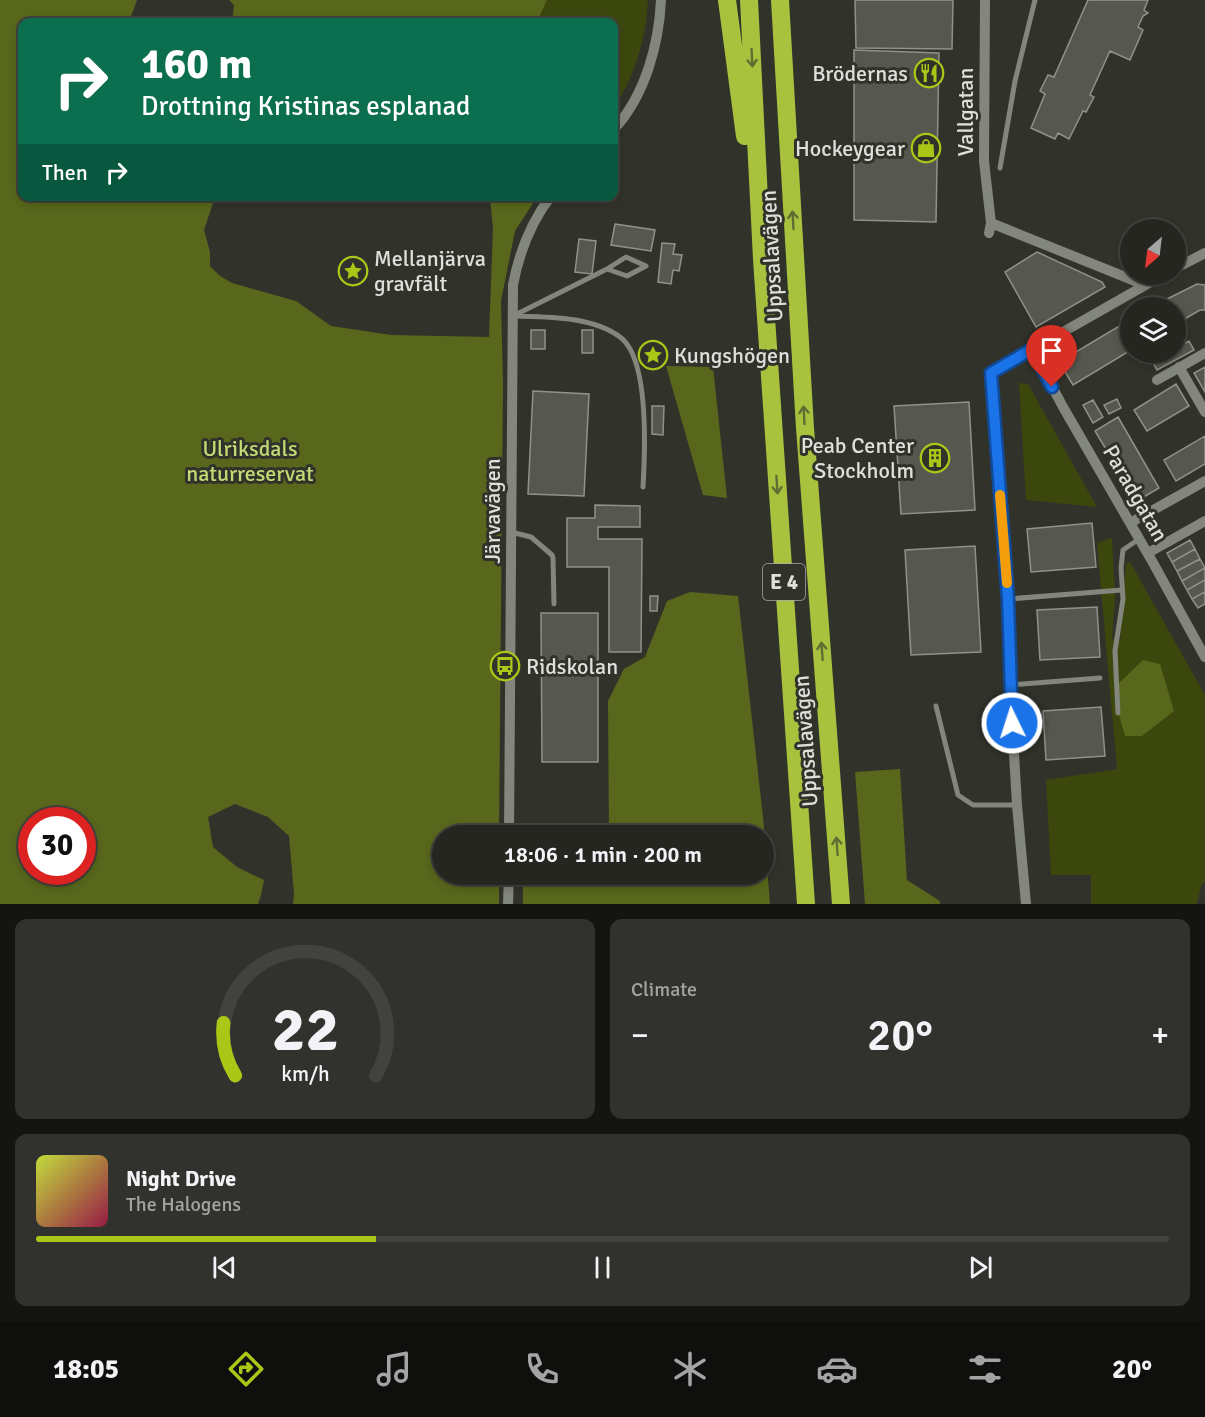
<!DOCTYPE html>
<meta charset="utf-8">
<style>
body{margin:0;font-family:Signika,sans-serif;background:#31322d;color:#f1f3f6;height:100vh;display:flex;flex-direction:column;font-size:22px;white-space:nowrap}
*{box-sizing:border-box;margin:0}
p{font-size:20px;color:#a3a5a5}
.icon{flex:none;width:33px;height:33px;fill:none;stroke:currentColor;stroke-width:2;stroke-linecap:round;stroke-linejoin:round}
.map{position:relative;height:904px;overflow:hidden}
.sheet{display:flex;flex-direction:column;gap:15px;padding:15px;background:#141512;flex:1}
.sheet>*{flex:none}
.hud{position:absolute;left:18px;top:18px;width:600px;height:183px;border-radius:12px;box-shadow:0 3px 9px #0003,0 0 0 2px #42433e;background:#0b6e4f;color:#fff;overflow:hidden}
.needle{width:39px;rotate:208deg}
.tools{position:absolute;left:1120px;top:219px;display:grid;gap:12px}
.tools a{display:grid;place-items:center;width:66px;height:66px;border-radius:50%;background:#252620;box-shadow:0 3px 9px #0003,0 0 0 2px #42433e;font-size:30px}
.speed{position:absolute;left:18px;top:807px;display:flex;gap:12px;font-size:30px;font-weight:700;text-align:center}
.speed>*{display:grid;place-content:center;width:78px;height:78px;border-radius:50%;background:#252620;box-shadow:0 3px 9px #0003,0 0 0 2px #42433e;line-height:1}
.speed .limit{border:9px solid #d22;background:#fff;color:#111}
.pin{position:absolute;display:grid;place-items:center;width:51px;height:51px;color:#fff;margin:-62px -26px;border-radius:50% 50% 50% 0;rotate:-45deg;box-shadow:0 0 6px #0007}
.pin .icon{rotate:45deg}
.me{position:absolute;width:66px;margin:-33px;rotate:356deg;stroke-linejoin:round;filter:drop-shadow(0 0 4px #0008)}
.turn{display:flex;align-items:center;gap:21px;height:126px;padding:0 24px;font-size:27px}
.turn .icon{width:78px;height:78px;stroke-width:2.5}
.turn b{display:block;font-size:42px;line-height:51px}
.then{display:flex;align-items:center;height:57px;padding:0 24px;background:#0003;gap:12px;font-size:22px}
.big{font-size:45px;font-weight:600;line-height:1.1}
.sheet .card{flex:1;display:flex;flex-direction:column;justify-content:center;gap:9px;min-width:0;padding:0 21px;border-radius:12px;background:#31322d}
.sheet .dial{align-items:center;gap:0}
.dial svg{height:156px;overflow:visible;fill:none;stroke:#42433e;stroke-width:7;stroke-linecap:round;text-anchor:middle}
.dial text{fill:#f1f3f6;stroke:none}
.song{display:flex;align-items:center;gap:18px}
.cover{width:72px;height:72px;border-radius:9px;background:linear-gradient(135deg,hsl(70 70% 55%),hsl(340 70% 35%))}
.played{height:6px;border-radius:3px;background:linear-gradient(90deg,#aac717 30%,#42433e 30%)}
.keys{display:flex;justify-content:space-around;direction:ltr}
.heat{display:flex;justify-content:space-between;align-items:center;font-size:33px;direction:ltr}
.sheet .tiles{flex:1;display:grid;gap:15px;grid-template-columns:1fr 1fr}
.card:last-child{grid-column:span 2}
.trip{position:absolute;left:432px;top:825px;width:342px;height:60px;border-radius:30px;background:#252620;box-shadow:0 3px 9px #0003,0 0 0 2px #42433e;font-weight:600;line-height:60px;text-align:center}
.menu{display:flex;height:96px;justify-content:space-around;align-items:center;background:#0f0f0d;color:#a3a5a5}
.menu .icon{width:42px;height:42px}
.menu .current{color:#aac717}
.menu b{font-size:27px;color:#f1f3f6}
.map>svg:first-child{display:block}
.green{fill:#3c470e}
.forest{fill:#58671b;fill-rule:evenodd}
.building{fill:#56584f;stroke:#909289;stroke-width:1.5}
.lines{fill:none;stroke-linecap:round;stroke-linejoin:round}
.service{stroke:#83867c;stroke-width:5}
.minor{stroke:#83867c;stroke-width:10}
.motorway{stroke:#a9c23e;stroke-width:18}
.oneway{stroke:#616c33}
.route-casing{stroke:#114b97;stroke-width:15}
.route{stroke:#1a73e8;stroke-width:10}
.slow{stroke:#f59e0b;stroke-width:10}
.labels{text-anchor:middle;stroke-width:6;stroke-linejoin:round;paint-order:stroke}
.shield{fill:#31332b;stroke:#aaaca6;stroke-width:1.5}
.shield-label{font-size:21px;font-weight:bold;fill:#dee0db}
.poi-label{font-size:22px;fill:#dee0db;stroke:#31332b;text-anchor:end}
.street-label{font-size:22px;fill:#dee0db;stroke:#31332b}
.park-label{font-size:22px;fill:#c2d974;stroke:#31332b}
</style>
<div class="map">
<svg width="1205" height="904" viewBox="0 0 1205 904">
<rect width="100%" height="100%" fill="#31332b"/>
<path class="green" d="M547,0h101c-2,38 -13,76 -34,108v-86h-77z
M1019,383l9,1 69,123 -71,-7z
M1112,538l3,60 -3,41 8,1 6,-76 4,-2 75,133v186l-4,5 -4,18h-106v-29h-40l-5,-95 71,-11 -20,-226z"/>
<path class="forest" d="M0,0h137l-8,22h-107v174l193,1 -11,33 6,22v14l10,10 12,7 64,18 35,25 60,9 98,2 4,-109 -3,-31h47l-22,34 -14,70 2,83 -4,451 -57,1v38l57,1v29h-206l1,-10 -5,-58 -21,-19 -33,-13 -27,13 5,30 24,20 27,13 -3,15 -3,9h-258zM82,820v52h-50v-52z
M229,0h318l-10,22h-305l2,-17z
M666,366l47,1 14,131 -24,-3z
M690,592l48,4 25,221 7,87h-247v-18l85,-1 1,-10 155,-1v-38l-155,-1 -1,-134 16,-32 21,-12 22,-56z
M1143,660l17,4 14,47 -32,25h-17l-6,-21v-32z
M900,769l7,111 33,21v3h-75l-10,-132z"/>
<path class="building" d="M855,0h98l-1,49 -96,-1z
M1088,0h60l-4,10 4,3 -5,3 -5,11 5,3 -13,30 -20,-9 -20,44 4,2 -8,15 -3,-1 -14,28 -11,-6 -3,6 -24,-11 14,-34 -5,-3 8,-16 6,2z
M854,50l85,3 -3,169 -82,-2z
M615,224l40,6 -4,21 -40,-6z
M579,239l17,2 -4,33 -17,-2z
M662,243l13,1 -2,10 9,1 -3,16 -6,-1 -2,14 -13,-2z
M1037,252l65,30 3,5 -69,40 -31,-55z
M1197,284l8,1v25h-5l-24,14v-16h-27z
M1131,319v31l-58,35 -14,-23z
M531,330h14v19h-14z
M582,330h11v23h-11z
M1189,341l5,9 -37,20 -5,-9 16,-9h8v-4z
M1205,367v25l-11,-19z
M1176,384l13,22 -42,25 -13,-21z
M533,391l56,3 -5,102 -56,-2z
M1117,399l4,9 -12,6 -5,-9z
M1093,400l10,17 -10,6 -10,-18z
M969,402l6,108 -74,4 -7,-108z
M652,406h12l-1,29 -11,-1z
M1118,417l41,71 -22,13 -42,-70z
M1205,436v28l-29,17 -12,-21z
M595,505l45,1v21h-42v12h44l-1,113h-32v-85h-42v-49h28z
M1092,523l4,44 -65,5 -4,-43z
M1190,540l5,9 -23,13 -5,-9z
M975,546l6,106 -70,3 -6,-105z
M1195,549l5,10 -23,12 -5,-9z
M1200,559l5,9 -23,13 -5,-10z
M1205,568v12l-18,10 -5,-9z
M1205,580v12l-13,7 -5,-9z
M1205,592v12l-7,4 -6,-9z
M650,596h8l-1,15h-7z
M1097,607l3,50 -60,3 -3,-50z
M541,613h57v149h-56z
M1101,707l4,49 -59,4 -3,-49z"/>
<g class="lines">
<path class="service" d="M1000,168l15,-87 20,-81
M515,315l92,-46 20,7 19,-10 -20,-9 -19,12
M513,316c33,1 79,0 107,21 30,22 25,116 23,150
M511,532l20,5 21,18 1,3 1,46
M1008,599l114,-9
M1010,685l90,-7
M936,706l22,89 15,10h44
M1118,713l-3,-62 8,-52 -2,-31 2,-18 16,-11"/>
<path class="minor" d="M985,0l-1,161 7,62 -2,10
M614,129c31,-33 45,-85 47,-129
M991,223l154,62
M1176,268l29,-15
M1032,349l31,58 89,154 53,96
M1179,367l26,45
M1157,380l48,-27
M1130,523l75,-42
M1148,553l57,-32
M509,836l4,-551c6,-32 18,-63 38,-89
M508,904l1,-30
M1026,904l-9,-99 -7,-120 -2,-86 -17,-226 174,-99"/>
<path class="motorway" d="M727,0l18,136
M749,0l13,259 44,645
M780,0l25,428 36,476"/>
</g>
<defs><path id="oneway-shaft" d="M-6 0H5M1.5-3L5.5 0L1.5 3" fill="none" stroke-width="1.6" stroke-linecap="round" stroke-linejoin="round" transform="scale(1.5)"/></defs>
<g class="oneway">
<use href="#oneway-shaft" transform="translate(752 58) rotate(87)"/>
<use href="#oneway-shaft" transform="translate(793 220) rotate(-93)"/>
<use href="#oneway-shaft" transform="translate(804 415) rotate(-93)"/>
<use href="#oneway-shaft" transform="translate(777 485) rotate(86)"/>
<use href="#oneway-shaft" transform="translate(822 651) rotate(-94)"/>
<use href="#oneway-shaft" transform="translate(837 846) rotate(-94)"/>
</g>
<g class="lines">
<g class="route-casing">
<path id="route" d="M1012,723l-4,-124 -17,-226 41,-24 20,38"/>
</g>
<use href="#route" class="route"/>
<path class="slow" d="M1000,495l7,88"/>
</g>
<defs>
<g id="restaurant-ring" transform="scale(1.5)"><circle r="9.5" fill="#31332b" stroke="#aac717" stroke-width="1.5"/><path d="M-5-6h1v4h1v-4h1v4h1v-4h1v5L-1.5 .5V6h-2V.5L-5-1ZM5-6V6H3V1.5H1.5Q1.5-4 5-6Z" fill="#aac717"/></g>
<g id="shop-ring" transform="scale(1.5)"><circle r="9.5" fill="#31332b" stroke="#aac717" stroke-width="1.5"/><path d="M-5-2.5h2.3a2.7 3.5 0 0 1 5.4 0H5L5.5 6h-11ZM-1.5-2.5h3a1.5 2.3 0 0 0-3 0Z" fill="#aac717"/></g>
<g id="sight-ring" transform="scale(1.5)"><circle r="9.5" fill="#31332b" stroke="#aac717" stroke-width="1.5"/><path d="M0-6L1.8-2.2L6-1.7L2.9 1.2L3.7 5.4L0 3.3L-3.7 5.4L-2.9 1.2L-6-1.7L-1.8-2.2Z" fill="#aac717"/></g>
<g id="building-ring" transform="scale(1.5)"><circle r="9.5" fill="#31332b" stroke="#aac717" stroke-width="1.5"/><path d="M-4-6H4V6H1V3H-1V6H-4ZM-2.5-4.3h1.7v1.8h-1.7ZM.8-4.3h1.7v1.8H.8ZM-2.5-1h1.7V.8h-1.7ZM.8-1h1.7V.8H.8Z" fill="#aac717"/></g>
<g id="bus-ring" transform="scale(1.5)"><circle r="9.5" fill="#31332b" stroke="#aac717" stroke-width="1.5"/><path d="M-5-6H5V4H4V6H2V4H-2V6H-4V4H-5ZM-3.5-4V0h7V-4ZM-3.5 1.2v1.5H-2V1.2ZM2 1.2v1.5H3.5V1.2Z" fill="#aac717"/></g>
</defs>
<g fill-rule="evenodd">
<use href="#restaurant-ring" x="929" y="73"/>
<use href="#shop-ring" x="926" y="148"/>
<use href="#sight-ring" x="353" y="271"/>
<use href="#sight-ring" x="653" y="355"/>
<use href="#building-ring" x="935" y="458"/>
<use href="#bus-ring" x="505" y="666"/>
</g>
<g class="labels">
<rect class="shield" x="763" y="564" width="42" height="36" rx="4.5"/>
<g class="shield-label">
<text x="784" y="589">E 4</text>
</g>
<g class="poi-label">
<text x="908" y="81">Brödernas</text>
<text x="905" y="156">Hockeygear</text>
<text x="374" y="266" text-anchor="start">Mellanjärva<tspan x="374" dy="25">gravfält</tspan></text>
<text x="674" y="363" text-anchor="start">Kungshögen</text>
<text x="914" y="453">Peab Center<tspan x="914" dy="25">Stockholm</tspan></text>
<text x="526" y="674" text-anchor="start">Ridskolan</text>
</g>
<g class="street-label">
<text transform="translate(965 112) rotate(-90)" y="8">Vallgatan</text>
<text transform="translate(771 256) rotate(-93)" y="8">Uppsalavägen</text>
<text transform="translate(1136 493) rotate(60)" y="8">Paradgatan</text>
<text transform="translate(492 511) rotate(-90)" y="8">Järvavägen</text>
<text transform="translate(805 741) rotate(-94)" y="8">Uppsalavägen</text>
</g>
<g class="park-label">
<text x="250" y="456">Ulriksdals<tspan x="250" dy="25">naturreservat</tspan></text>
</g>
</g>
</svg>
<div class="tools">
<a><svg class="needle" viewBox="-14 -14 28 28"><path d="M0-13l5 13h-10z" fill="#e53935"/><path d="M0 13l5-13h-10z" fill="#a3a5a5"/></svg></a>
<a><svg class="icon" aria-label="layers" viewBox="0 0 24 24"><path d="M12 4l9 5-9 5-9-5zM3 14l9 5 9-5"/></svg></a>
</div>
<div class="speed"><div class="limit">30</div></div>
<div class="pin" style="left:1052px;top:387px;background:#d93025"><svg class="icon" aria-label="arrive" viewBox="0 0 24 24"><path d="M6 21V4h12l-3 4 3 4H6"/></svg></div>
<svg class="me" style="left:1012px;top:723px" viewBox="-20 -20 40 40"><circle r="17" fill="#1a73e8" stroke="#fff" stroke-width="3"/><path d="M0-11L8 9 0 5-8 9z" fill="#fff"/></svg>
<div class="trip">18:06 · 1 min · 200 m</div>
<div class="hud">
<div class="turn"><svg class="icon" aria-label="right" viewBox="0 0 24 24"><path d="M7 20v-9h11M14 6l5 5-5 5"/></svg><div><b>160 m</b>Drottning Kristinas esplanad</div></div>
<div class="then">Then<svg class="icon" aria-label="right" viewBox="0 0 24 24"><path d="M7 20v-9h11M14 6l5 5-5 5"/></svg></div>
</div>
</div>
<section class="sheet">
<div class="tiles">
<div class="card dial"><svg viewBox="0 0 100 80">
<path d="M14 69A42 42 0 1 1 86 69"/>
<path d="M14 69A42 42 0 0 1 8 42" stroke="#aac717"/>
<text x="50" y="56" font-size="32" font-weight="700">22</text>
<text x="50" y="72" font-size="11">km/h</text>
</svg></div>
<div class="card"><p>Climate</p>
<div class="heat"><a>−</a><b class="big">20°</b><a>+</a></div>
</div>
<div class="card">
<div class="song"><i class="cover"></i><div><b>Night Drive</b><p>The Halogens</p></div></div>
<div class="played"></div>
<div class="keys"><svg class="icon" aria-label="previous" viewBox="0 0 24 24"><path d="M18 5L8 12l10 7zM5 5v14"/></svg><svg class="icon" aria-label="pause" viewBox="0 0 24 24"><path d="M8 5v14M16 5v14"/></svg><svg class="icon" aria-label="next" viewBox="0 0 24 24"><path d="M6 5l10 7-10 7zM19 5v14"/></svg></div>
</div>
</div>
</section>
<nav class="menu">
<b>18:05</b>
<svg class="icon current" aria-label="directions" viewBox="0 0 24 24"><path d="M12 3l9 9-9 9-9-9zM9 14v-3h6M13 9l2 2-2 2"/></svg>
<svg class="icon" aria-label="music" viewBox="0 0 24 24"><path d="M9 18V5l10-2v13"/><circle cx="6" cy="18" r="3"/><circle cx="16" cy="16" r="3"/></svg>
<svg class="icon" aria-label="phone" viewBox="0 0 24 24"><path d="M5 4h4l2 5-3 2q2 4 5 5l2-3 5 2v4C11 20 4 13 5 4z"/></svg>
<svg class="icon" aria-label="climate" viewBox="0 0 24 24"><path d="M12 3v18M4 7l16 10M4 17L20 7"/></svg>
<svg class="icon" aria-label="car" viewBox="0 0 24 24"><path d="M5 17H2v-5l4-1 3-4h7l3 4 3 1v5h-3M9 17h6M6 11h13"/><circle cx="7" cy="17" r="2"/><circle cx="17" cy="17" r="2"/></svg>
<svg class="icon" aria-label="filters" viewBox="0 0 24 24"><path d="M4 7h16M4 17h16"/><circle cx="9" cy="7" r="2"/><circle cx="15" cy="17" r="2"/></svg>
<b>20°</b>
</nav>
